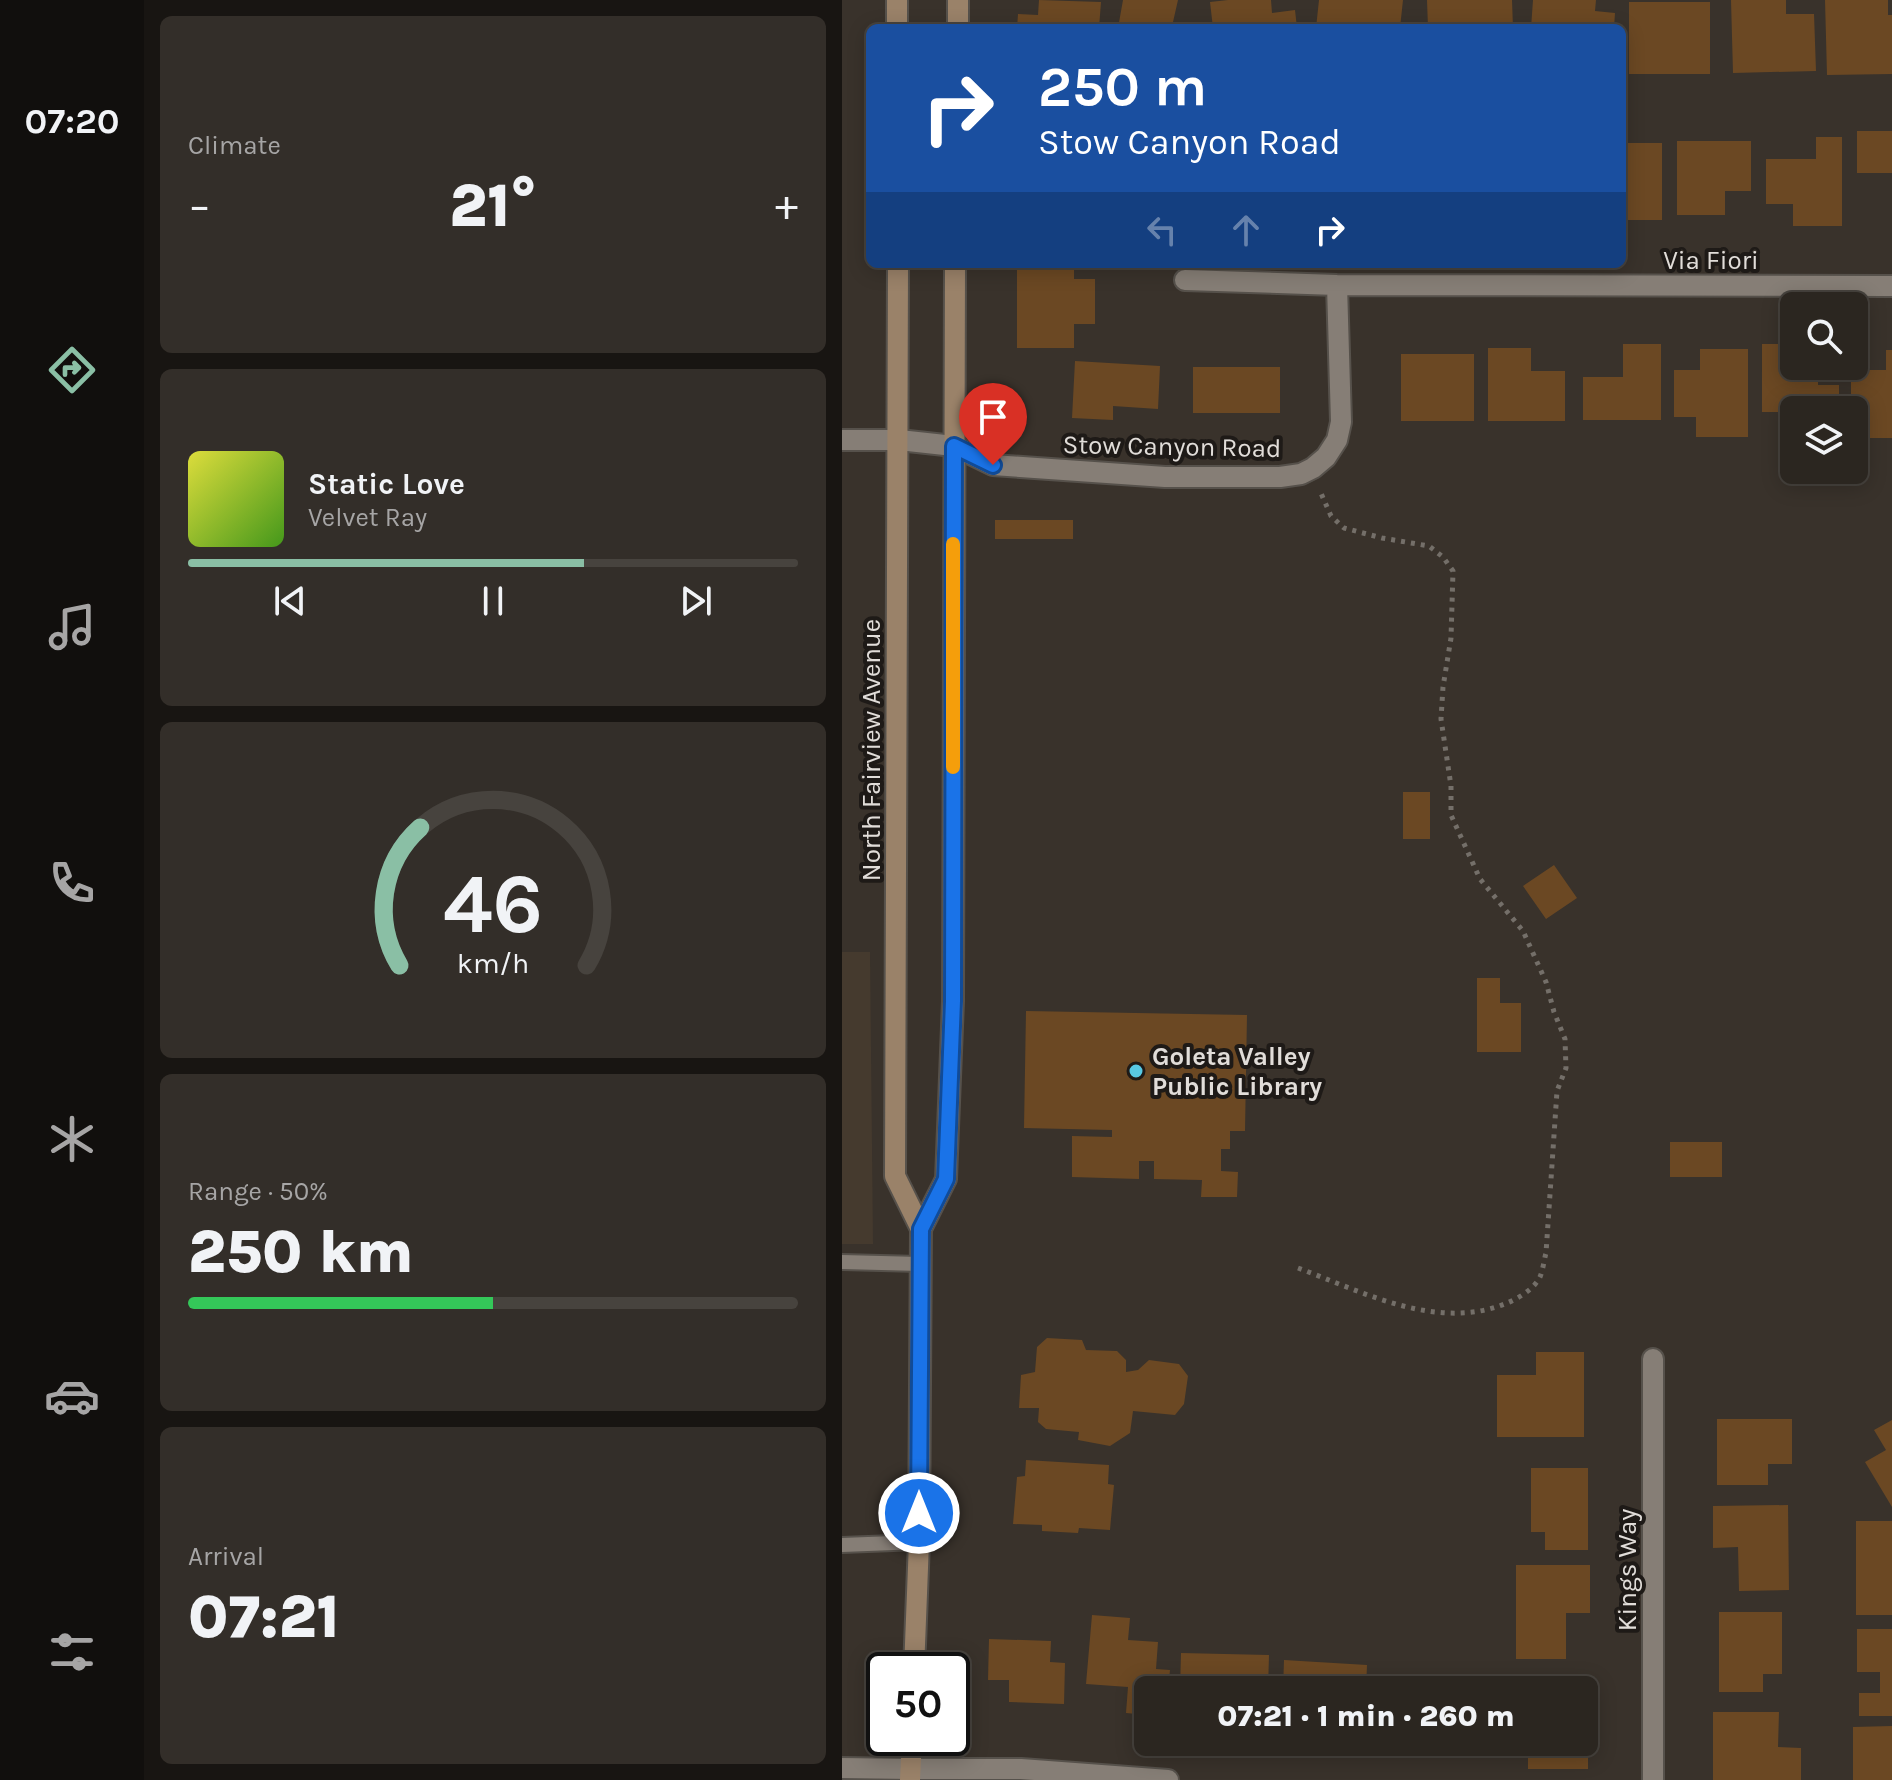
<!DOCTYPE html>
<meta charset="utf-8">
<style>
body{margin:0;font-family:Karla,sans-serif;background:#332e29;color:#f1f3f6;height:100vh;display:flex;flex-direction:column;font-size:30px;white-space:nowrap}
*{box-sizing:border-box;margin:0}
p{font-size:26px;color:#a6a5a5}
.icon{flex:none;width:44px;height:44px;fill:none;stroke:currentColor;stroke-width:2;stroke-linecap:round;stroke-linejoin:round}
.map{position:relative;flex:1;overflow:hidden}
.panel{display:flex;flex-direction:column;gap:16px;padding:16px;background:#181512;width:698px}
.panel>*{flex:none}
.banner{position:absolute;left:24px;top:24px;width:760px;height:244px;border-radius:12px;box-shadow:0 4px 20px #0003,0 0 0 2px #47433e;background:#1a4fa0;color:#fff;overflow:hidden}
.buttons{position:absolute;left:938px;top:292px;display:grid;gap:16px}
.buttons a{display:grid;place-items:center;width:88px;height:88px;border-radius:12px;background:#2b2620;box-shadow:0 4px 20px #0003,0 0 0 2px #47433e;font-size:40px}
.speed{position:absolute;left:24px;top:1652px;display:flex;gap:16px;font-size:40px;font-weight:700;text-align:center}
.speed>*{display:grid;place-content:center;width:104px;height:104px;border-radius:50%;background:#2b2620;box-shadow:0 4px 20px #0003,0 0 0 2px #47433e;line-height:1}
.speed .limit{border:4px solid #111;border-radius:12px;background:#fff;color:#111}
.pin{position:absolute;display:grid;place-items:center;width:68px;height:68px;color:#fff;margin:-82px -34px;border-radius:50% 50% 50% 0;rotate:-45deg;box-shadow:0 0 8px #0007}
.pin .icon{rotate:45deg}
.me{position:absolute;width:88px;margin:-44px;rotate:0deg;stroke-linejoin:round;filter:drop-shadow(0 0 6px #0008)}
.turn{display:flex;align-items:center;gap:28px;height:168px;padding:0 40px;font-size:36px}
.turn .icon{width:104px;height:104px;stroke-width:2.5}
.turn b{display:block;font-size:56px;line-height:68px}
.lanes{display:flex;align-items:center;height:76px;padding:0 40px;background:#0003;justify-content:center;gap:40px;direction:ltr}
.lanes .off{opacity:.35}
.big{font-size:60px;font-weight:800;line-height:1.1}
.panel .card{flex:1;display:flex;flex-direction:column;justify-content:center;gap:12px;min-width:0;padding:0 28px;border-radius:12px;background:#332e29}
.panel .dial{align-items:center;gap:0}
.dial svg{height:208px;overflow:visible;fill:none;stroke:#47433e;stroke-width:7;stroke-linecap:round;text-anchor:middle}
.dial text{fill:#f1f3f6;stroke:none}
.song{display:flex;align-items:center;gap:24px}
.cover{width:96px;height:96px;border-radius:12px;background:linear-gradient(135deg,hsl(60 70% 55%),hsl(100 70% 35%))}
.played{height:8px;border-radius:4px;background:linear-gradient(90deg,#8abfa5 65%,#47433e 65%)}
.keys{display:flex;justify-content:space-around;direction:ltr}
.heat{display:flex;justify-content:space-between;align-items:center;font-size:44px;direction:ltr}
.charge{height:12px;border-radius:6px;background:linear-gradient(90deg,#34c759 50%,#47433e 0)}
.trip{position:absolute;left:292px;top:1676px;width:464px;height:80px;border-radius:12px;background:#2b2620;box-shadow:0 4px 20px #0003,0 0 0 2px #47433e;font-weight:800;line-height:80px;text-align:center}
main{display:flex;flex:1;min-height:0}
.dock{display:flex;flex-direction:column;width:144px;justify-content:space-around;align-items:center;background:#110f0d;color:#a6a5a5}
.dock .icon{width:56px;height:56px}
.dock .on{color:#8abfa5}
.dock b{font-size:36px;color:#f1f3f6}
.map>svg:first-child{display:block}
.built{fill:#453a2e}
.building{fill:#6b4823}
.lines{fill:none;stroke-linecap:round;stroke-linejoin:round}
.service-casing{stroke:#56514b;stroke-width:18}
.minor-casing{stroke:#56514b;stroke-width:24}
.tertiary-casing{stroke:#56514b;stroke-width:24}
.secondary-casing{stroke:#56514b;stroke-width:24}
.path{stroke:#746f69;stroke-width:5;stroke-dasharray:4 6;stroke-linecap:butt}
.service{stroke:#867e76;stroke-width:14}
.minor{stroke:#867e76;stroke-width:20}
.tertiary{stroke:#867e76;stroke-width:20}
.secondary{stroke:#9a8269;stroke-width:20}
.route-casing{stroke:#114b97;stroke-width:20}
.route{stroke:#1a73e8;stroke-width:14}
.slow{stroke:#f59e0b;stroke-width:14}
.poi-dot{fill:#58c9e3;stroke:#1e1a17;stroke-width:3}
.labels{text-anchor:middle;stroke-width:8;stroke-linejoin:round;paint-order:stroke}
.street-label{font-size:26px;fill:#e1ddd9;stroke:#1e1a17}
.poi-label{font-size:26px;font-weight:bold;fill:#e1ddd9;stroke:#1e1a17;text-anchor:start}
</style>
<main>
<nav class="dock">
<b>07:20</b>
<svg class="icon on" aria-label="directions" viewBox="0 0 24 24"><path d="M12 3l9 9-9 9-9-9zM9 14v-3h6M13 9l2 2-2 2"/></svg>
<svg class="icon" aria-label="music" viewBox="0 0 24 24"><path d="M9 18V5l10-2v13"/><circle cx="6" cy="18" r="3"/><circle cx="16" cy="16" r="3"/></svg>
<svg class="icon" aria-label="phone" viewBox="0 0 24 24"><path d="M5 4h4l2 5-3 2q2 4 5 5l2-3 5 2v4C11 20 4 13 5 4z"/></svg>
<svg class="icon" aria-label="climate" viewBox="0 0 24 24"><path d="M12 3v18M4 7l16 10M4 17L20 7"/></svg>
<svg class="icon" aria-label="car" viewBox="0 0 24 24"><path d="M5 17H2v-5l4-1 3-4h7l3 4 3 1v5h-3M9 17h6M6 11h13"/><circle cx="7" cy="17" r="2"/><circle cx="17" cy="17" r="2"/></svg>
<svg class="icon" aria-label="filters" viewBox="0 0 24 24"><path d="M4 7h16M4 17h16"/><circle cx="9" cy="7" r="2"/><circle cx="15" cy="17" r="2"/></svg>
</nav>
<section class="panel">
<div class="card"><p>Climate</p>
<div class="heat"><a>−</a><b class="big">21°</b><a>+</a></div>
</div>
<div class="card">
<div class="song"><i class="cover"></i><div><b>Static Love</b><p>Velvet Ray</p></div></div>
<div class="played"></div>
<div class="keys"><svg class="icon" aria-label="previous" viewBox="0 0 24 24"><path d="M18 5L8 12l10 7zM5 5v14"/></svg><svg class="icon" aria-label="pause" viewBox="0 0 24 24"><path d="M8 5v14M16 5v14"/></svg><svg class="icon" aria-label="next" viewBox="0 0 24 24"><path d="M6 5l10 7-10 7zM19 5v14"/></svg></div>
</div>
<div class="card dial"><svg viewBox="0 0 100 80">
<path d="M14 69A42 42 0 1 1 86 69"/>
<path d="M14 69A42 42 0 0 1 22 16" stroke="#8abfa5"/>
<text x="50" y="56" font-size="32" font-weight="700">46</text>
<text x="50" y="72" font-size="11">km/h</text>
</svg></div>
<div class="card"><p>Range · 50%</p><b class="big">250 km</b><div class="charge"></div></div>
<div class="card"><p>Arrival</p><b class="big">07:21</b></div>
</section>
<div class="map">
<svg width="1050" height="1780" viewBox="0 0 1050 1780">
<rect width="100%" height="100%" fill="#39322b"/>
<path class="built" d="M0,952h28l3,292h-31z"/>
<path class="building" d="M197,0l62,2 -2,26h-82l1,-14 20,1z
M281,0h55l-5,22 23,6h-78z
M386,0h43l1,13 23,-3 2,18h-84l-3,-26z
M477,0h84l-3,28h-84z
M585,0h85l1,28h-85z
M691,0h63l-1,11 20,2 -1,15h-83z
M889,0h55v14h28l2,57 -83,2z
M983,0h63v15h4v59l-65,1z
M787,2h81v72h-81z
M1015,131h35v42h-35z
M974,137h26v89h-49v-22h-27v-45h50z
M835,141h74v50h-26v24h-48z
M780,143h40v77h-40z
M175,264h57v15h21v45h-21v24h-57z
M781,344h38v76h-78v-43h40z
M920,344h32v22h24v19h21v25h-45v20h-12v-18h-20z
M646,348h43v23h34v50h-77z
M858,349h48v88h-52v-20h-22v-47h26z
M1044,350h6v88h-22v-20h-16v-8h-3v-40h35z
M559,354h73v67h-73z
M233,361l85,5 -2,43 -45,-3v14l-41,-2z
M351,367h87v46h-87z
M153,520h78v19h-78z
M561,792h27v47h-27z
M712,865l23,33 -31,21 -23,-33z
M635,978h23v25h21v49h-44z
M184,1011l221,4 -2,116h-15v18h-9v22l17,1 -1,25h-36l1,-17 -48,-1v-18h-15v18l-67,-2v-41l40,1v-7l-88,-2z
M828,1142h52v35h-52z
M205,1338l35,2 4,10 31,1 9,9v12l12,-2 11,-10 30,4 9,12 -4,28 -9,11 -42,-4 -3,22 -20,13 -32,-6 1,-8 -33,-3 -8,-7 1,-14h-20l2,-33 14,-3 2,-25z
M694,1352h48v85h-87v-62h39z
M875,1419h75v45h-24v21h-51z
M1050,1420v87l-27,-45 21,-12 -12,-20z
M184,1460l83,5 -1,19 6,1 -4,45 -31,-2 -1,5 -36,-2v-6l-29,-1 4,-47 8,-1z
M689,1468h57v82h-43v-18h-14z
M946,1505l1,85 -50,1 -1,-44 -25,1v-42z
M1014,1521h36v94h-36z
M674,1565h74v48h-24v46h-50z
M877,1612h63v62h-19v18h-44z
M250,1615l38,3 -2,22 30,2 -2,27 14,1 -2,20h-20v25l-22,-2 2,-26 -42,-3z
M1015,1629h35v87h-33v-23h21v-21h-23z
M147,1639l62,2 -1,21 15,1 -1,41 -55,-2v-22h-21z
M339,1653l88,2 -1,35h-88z
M442,1660l83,5 -1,25h-83z
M686,1675h60v94h-60v-27h56v-52h-56z
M545,1676l57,2 -1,12h-57z
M871,1712h66l-1,35 23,1v32h-88z
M1050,1726v54h-39v-53z"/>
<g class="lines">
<g class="service-casing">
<path id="service" d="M0,1262l78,2
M0,1545l77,-3"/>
</g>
<g class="minor-casing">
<path id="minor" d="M343,280l152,5 555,1
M0,440h57l55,6 39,19 172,12h115l21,-3 12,-6 13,-11 11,-17 4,-18 -4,-137
M811,1359v421
M0,1768l68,1"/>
</g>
<g class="tertiary-casing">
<path id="tertiary" d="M68,1769h111l147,11"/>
</g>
<g class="secondary-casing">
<path id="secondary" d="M55,0v28
M116,28v-28
M56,264l-3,912 26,53
M72,1670l5,-128 2,-313 25,-50 7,-178 2,-737
M68,1780l2,-42"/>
</g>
<path class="path" d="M456,1268c65,24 140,64 209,35 12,-5 27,-14 33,-26 3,-7 4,-17 6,-24l11,-162 9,-23 -1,-29 -11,-27 -8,-30 -23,-51 -43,-52 -29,-64v-29l-10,-67 2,-32 8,-49 2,-67 -10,-14 -14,-11 -47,-8 -38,-10 -13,-12 -11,-25"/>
<use href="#service" class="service"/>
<use href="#minor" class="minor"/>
<use href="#tertiary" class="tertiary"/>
<use href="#secondary" class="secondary"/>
</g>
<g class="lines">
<g class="route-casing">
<path id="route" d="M77,1513l2,-284 25,-50 7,-178 1,-555 39,19"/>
</g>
<use href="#route" class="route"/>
<path class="slow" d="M111,767v-223"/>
</g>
<circle class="poi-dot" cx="294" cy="1071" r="8"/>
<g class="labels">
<g class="street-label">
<text x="869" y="269">Via Fiori</text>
<text transform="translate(330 446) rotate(1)" y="9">Stow Canyon Road</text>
<text transform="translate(29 750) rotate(-90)" y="9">North Fairview Avenue</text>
<text transform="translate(785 1570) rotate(-90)" y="9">Kings Way</text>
</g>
<g class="poi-label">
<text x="310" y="1065">Goleta Valley<tspan x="310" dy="30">Public Library</tspan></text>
</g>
</g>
</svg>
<div class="buttons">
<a><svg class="icon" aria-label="search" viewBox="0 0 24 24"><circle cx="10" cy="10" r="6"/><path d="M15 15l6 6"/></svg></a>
<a><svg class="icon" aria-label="layers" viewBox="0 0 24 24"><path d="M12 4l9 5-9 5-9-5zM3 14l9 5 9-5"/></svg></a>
</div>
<div class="speed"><div class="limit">50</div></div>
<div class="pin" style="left:151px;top:465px;background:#d93025"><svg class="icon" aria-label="arrive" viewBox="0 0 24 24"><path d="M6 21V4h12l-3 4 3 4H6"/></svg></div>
<svg class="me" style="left:77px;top:1513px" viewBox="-20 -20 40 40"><circle r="17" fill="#1a73e8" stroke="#fff" stroke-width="3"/><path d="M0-11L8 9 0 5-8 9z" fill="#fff"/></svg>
<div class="trip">07:21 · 1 min · 260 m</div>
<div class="banner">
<div class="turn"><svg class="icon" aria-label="right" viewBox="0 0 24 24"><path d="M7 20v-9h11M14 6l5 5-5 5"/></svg><div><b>250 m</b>Stow Canyon Road</div></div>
<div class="lanes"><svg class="icon off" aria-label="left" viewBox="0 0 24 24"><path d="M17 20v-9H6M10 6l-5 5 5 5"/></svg><svg class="icon off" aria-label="ahead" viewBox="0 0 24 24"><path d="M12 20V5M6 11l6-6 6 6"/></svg><svg class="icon" aria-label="right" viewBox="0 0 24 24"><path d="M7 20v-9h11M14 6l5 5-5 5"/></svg></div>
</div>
</div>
</main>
